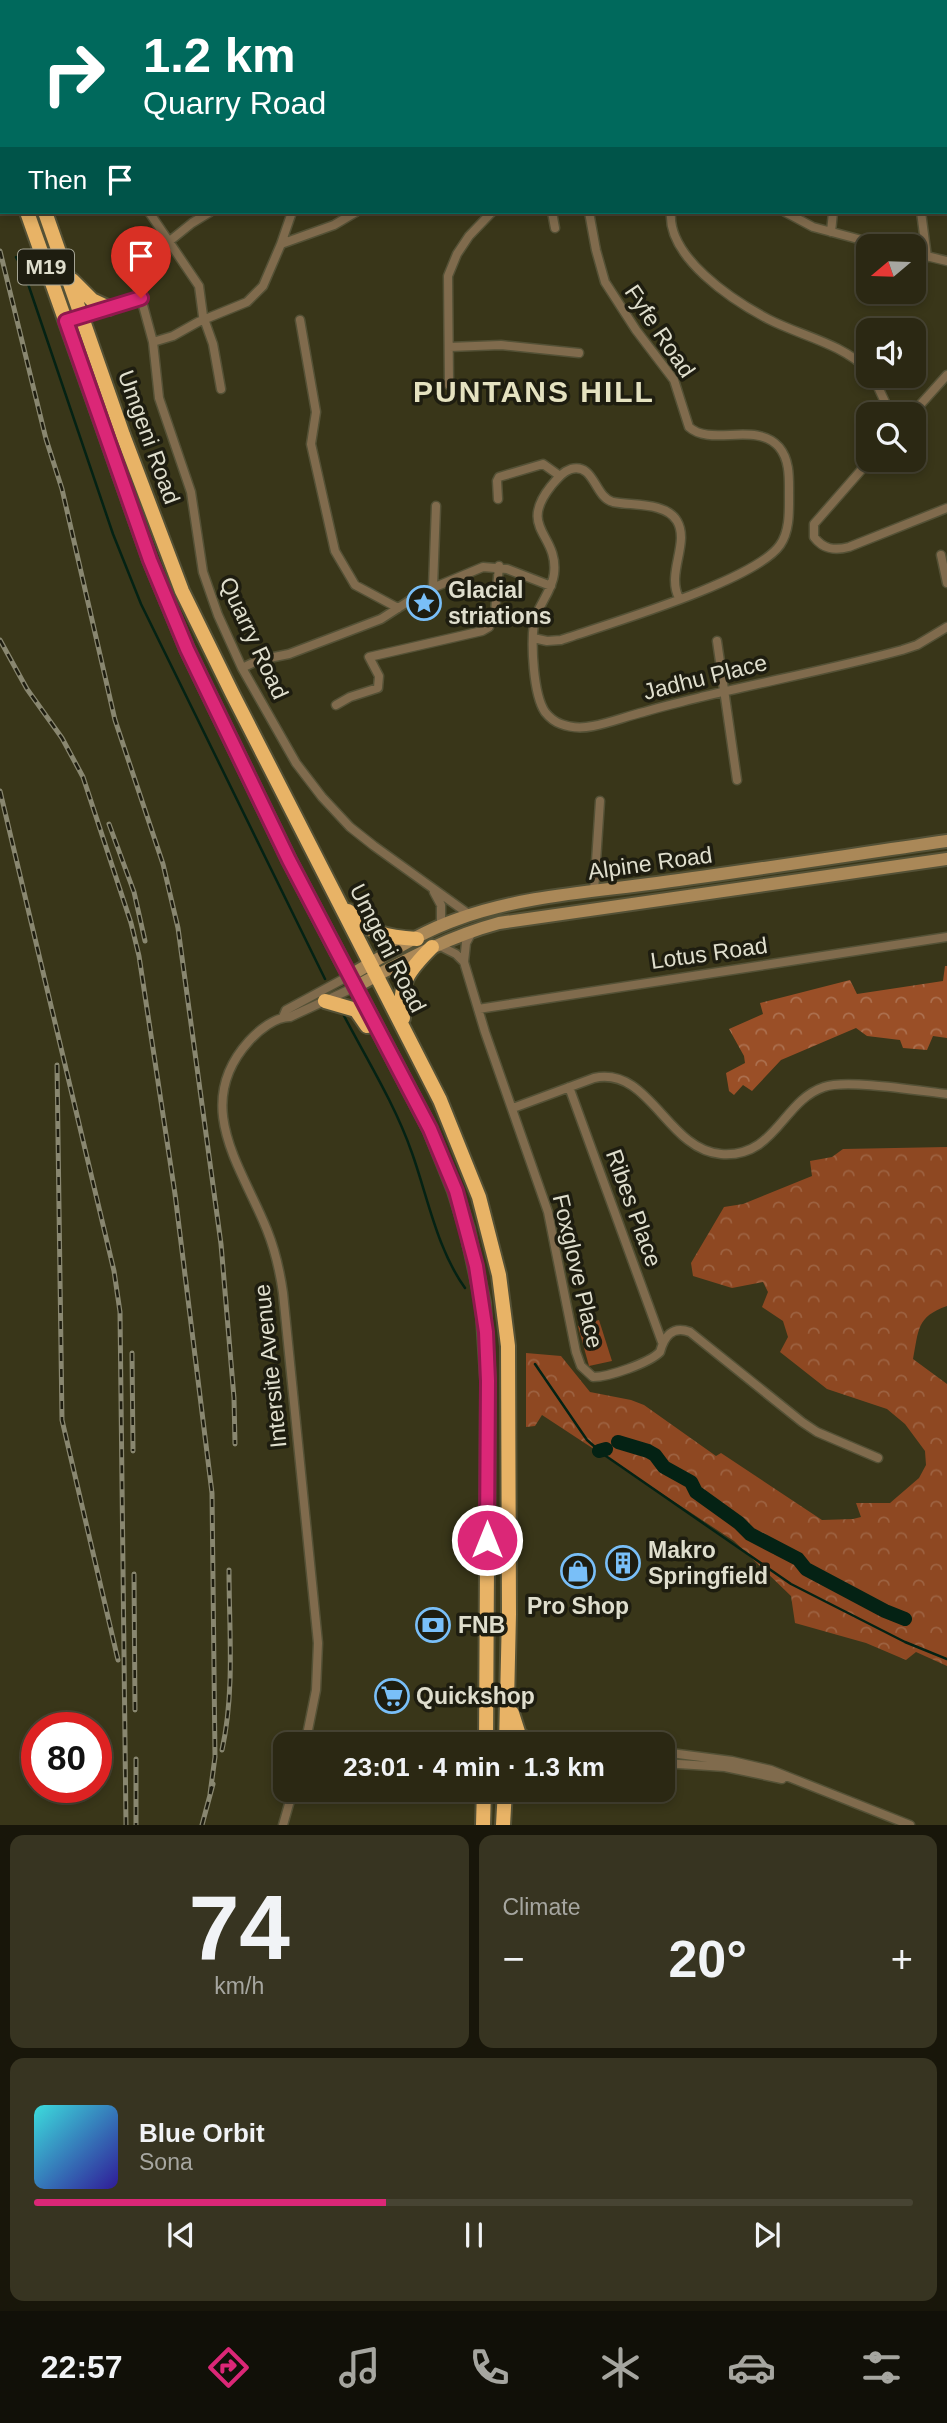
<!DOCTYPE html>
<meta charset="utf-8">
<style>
body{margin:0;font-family:Helvetica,sans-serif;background:#373421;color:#f1f3f6;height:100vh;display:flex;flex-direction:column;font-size:26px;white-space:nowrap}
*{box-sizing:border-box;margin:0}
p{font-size:23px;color:#a6a6a0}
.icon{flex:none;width:38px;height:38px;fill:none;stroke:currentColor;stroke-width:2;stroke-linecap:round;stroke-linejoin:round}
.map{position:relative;height:1825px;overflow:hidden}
.sheet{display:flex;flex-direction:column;gap:10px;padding:10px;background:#18160a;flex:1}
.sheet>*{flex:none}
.top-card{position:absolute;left:0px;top:0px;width:948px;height:214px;box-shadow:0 4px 10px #0003,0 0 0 2px #474433;background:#00695c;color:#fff;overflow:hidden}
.needle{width:46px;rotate:251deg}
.buttons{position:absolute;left:856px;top:234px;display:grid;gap:14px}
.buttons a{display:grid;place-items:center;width:70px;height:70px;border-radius:14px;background:#2b2813;box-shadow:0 4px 10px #0003,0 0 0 2px #474433;font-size:35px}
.speed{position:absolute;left:21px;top:1712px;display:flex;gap:14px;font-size:35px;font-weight:700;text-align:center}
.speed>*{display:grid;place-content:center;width:91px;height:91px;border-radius:50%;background:#2b2813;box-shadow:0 4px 10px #0003,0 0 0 2px #474433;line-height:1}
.speed .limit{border:10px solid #d22;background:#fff;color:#111}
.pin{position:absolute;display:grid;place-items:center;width:60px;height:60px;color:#fff;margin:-72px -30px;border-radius:50% 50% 50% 0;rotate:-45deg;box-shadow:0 0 7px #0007}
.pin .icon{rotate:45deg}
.me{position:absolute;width:77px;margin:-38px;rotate:0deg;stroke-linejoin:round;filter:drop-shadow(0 0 5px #0008)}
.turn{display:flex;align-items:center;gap:24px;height:147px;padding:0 28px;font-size:32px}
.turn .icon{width:91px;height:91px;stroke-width:2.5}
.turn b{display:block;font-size:49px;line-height:60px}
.then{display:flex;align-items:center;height:66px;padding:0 28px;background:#0003;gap:14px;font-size:26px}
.big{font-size:52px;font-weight:700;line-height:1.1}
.sheet .widget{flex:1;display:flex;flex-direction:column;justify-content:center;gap:10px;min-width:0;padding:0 24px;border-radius:14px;background:#373421}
.sheet .dial{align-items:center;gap:0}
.dial b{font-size:91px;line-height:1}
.song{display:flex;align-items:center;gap:21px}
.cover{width:84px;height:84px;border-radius:10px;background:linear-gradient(135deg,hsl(180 70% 55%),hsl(250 70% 35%))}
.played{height:7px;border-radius:4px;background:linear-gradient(90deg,#db2777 40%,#474433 40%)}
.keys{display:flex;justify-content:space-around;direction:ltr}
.heat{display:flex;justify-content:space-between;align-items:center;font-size:38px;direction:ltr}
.sheet .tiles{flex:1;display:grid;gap:10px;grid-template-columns:1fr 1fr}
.widget:last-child{grid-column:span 2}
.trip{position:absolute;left:273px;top:1732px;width:402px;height:70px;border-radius:14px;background:#2b2813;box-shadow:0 4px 10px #0003,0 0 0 2px #474433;font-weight:700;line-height:70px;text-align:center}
.tab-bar{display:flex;height:112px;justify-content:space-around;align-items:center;background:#111008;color:#a6a6a0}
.tab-bar .icon{width:49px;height:49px}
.tab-bar .selected{color:#db2777}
.tab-bar b{font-size:32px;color:#f1f3f6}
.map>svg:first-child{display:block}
.industrial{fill:url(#industrial-grid)}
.forest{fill:url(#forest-crowns)}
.park{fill:url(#park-crowns)}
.garden{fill:#8e4822}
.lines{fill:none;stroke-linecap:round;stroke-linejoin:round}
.stream{stroke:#042214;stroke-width:2.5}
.river{stroke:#042214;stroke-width:14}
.street-casing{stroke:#545136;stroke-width:11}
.secondary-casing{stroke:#545136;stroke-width:16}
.highway-casing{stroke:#545136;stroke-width:18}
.street{stroke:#806b4d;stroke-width:8}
.secondary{stroke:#aa8858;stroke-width:12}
.highway{stroke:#e8b366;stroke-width:14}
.rail-casing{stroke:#898770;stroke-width:5}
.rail{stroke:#1e1d10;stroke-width:2.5;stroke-dasharray:8;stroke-linecap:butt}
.route-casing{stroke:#8e194d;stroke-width:18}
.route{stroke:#db2777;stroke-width:12}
.labels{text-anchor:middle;stroke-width:7;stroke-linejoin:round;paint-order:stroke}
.shield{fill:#1e1d10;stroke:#a5a494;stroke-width:2}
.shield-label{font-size:21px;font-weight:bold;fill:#dfdecd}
.street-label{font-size:23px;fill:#dfdecd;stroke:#1e1d10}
.poi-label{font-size:23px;font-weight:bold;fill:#dfdecd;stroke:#1e1d10;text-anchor:start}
.district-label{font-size:30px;font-weight:bold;letter-spacing:2px;fill:#e5e2c0;stroke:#1e1d10}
</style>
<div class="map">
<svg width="947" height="1825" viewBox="0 0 947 1825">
<defs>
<pattern id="industrial-grid" width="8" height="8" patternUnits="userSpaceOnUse" patternTransform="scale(1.75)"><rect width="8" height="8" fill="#403c17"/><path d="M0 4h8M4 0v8" fill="none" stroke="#5b5838"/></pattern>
<pattern id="forest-crowns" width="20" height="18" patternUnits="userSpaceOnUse" patternTransform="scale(1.75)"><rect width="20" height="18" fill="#9a4f27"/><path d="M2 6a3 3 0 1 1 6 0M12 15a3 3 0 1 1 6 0" fill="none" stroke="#ac704f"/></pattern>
<pattern id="park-crowns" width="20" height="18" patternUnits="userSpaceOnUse" patternTransform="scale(1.75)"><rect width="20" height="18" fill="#8e4822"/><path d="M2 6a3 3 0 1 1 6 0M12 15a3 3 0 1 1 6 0" fill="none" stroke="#9d6241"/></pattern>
</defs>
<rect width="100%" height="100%" fill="#393619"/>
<path class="industrial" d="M0,0h220l-218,2 -1,15z"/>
<path class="forest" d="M945,966h2v72l-14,-2 -6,14 -24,-2 -3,-8 -33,-4 -11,-8 -75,32 -29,31 -9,-6 -9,10 -5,-4 -3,-18 19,-10 -1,-7 -15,-27 34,-15 -3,-11 90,-23 7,14 86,-13z"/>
<path class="park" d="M947,1147v159c-31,11 -28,24 -34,53l34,25v282l-31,-14 -10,8 -40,-17 -71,-20 -4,-27 -57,-55 -192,-126 -7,11 -9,1v-74l35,3 29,36 41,8 13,5 72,51 5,-3 101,67 31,-1 8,-2 -5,-14h34l29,-25 7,-13 -1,-14 -20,-27 -18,-15 -60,-20 -47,-37 8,-15 -5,-16 -21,-14 6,-15 -5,-10 -31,6 -39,-12 -2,-13 33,-56 19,-3 69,-28 -2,-15 22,-4 11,-8z"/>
<path class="garden" d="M599,1320l13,41 -23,5 -11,-40z"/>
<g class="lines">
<path class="stream" d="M16,257l7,12 90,265 28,70 184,375
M342,1012c24,46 53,92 70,141 16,45 25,96 53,135
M535,1364l52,76 16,14 188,130 114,58 42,17"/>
<path class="river" d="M618,1442l30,9 7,4 9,12 27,15 5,10 43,31 11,11 48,25 8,10 79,42 20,8
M599,1451l7,-2"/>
<g class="street-casing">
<path id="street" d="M607,0v2
M746,0l1,2
M149,212l50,74 4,30 10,28 8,45
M552,212l3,16
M671,212c-4,45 61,88 97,107 33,17 73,24 100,51
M785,212l28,15 75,20
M921,212l6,45
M831,232l2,-20
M281,244l11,-32
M914,253l33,8
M141,298l-8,-23 2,-6 57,-46 18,-11
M300,320l16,92 -5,32 24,107 20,34 43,23
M66,321l75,-23 12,44 6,56 32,94 12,80 15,43 24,53 54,95 26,34 28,30 24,19 96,69
M153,342l20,-6 25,-14 49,-20 16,-16 18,-42 53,-19 22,-13
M449,347l52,-2 78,8
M873,376l18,39
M449,385l-1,-109 9,-22 12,-18 23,-24
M911,415l36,-40
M870,460l-56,64v13c9,12 20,14 35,10l98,-39
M498,499l-1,-18 2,-4 44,-13 17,12
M941,555l6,28
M433,587l3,-81
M679,598c-13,-25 11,-55 -2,-77 -11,-19 -45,-15 -64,-19 -19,-5 -18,-39 -42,-33 -9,3 -14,10 -20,17 -34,43 8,48 3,88 -2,18 -17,32 -20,49 -3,21 -1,71 11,89 4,5 10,10 16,12 10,4 22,4 32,2 17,-3 34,-10 51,-14 19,-6 38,-10 57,-15 67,-16 135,-29 201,-47l15,-5 30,-18
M533,638l14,3 14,-1c46,-16 194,-59 219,-95 10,-14 9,-34 9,-51 0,-16 1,-34 -10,-47 -23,-26 -68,0 -90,-20l-15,-47 -38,-50 -31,-48 -9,-32 -7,-38
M717,641l20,139
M242,668l17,-8 30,-6 92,-35 42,-27 60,-25 24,2 44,17
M336,705l14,-8 28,-9 1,-12 -10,-19 113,-26 7,-4 6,-15 4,-46
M434,892l7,13v21
M594,892l6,-91
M473,930l-7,13 -2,19 21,70 63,180 28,140 5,14 12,11c16,0 56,-14 67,-25 4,-15 12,-27 30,-20l112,90 15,10 61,26
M438,945l18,9 8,8
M478,1009l469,-72
M283,1017l3,-7 63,-34
M569,1087l93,255
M513,1108l81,-30c56,-12 73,72 127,76 55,4 61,-53 103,-67 23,-8 96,4 123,7
M308,1737l52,8
M305,1745l11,-55 2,-47 -35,-350c-3,-21 -8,-43 -16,-63 -25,-63 -76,-125 -18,-189 10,-11 26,-24 41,-24l65,-30
M390,1745l8,-2 23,2
M504,1745h23
M663,1752l69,9 39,9 139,55
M663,1763l62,4 57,12
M283,1825l10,-35"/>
</g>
<g class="secondary-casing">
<path id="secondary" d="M349,976c35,-20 71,-44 109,-57 63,-23 133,-27 199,-36 97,-13 193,-28 290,-42
M355,987c47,-25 92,-50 144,-64l448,-64"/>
</g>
<g class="highway-casing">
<path id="highway" d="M0,85l2,5
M0,134l2,5
M27,212l123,348 37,89 102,211 141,269 25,62 12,38 16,74 5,78 -2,364
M45,212l78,223 59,156 50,102 208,407 39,97 20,78 9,71 1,268 -3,131
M72,280l20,20 17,8
M348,911c25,23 36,26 69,28
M325,1001l31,9 11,16
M403,1018c-6,-34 6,-48 29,-71
M512,1713l7,22 17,10
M483,1825l1,-35
M503,1825l2,-35"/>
</g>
<use href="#street" class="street"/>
<use href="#secondary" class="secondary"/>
<use href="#highway" class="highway"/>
<g class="rail-casing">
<path id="rail" d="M0,251l46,188 16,50 53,231 48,144 15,64 43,316 13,154 1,46
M0,640l27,49 35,49 21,39 48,146 8,33 36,238 37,299 3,264 -5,37
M0,791l114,480 6,41 6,513
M109,824l25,68 11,49
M57,1065l5,355 56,240
M132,1353l1,98
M134,1574l1,136
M222,1750c13,-59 7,-120 7,-180
M136,1759v66
M202,1825l11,-41"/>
</g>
<use href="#rail" class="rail"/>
</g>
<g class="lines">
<g class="route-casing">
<path id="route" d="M141,298l-75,23 84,239 37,89 102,211 141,269 26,62 20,75 10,66 2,49 -1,159"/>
</g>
<use href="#route" class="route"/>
</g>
<defs>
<g id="sight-ring" transform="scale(1.75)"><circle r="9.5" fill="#1e1d10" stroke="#79bff8" stroke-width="1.5"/><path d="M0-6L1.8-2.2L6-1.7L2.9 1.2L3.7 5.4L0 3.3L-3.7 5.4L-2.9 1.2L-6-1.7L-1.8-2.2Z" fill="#79bff8"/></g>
<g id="building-ring" transform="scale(1.75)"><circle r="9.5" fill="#1e1d10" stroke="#79bff8" stroke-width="1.5"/><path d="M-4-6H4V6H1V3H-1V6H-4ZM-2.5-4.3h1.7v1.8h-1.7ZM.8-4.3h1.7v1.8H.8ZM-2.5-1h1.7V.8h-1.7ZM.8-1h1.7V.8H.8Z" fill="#79bff8"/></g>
<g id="shop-ring" transform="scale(1.75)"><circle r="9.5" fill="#1e1d10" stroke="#79bff8" stroke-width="1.5"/><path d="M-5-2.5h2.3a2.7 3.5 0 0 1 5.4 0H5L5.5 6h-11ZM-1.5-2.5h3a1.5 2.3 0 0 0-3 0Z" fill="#79bff8"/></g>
<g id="bank-ring" transform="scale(1.75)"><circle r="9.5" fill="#1e1d10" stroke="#79bff8" stroke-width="1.5"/><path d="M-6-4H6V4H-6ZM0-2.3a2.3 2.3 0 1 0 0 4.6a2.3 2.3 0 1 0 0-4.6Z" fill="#79bff8"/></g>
<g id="supermarket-ring" transform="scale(1.75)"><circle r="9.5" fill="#1e1d10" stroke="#79bff8" stroke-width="1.5"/><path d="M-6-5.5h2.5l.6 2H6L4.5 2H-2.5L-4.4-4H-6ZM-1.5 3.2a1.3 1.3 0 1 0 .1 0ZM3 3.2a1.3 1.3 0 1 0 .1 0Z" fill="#79bff8"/></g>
</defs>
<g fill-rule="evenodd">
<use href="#sight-ring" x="424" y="603"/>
<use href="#building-ring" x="623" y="1563"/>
<use href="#shop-ring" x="578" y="1571"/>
<use href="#bank-ring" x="433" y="1625"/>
<use href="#supermarket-ring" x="392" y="1696"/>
</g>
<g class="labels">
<rect class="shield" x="18" y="249.5" width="56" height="35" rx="5"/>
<g class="shield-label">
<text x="46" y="274">M19</text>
</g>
<g class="street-label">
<text transform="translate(660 331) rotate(56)" y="8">Fyfe Road</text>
<text transform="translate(149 437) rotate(70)" y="8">Umgeni Road</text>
<text transform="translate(254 638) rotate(65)" y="8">Quarry Road</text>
<text transform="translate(705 677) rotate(-14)" y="8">Jadhu Place</text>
<text transform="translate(650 863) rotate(-8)" y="8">Alpine Road</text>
<text transform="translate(388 948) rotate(63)" y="8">Umgeni Road</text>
<text transform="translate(709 953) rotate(-8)" y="8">Lotus Road</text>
<text transform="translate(634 1208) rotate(70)" y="8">Ribes Place</text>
<text transform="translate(578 1271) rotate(77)" y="8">Foxglove Place</text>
<text transform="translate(270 1366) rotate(-96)" y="8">Intersite Avenue</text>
</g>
<g class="poi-label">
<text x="448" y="598">Glacial<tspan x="448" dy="26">striations</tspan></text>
<text x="648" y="1558">Makro<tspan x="648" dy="26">Springfield</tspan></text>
<text x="578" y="1614" text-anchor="middle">Pro Shop</text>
<text x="458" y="1633">FNB</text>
<text x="416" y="1704">Quickshop</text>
</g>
<g class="district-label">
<text x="534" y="402">PUNTANS HILL</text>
</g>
</g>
</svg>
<div class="buttons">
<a><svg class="needle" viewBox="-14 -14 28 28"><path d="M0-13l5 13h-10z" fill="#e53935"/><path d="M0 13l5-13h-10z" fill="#a6a6a0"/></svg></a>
<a><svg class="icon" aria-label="sound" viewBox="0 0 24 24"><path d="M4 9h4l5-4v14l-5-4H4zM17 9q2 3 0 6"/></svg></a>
<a><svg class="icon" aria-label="search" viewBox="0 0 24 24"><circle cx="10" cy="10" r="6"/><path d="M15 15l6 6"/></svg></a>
</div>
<div class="speed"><div class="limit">80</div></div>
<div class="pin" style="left:141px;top:298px;background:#d93025"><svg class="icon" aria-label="arrive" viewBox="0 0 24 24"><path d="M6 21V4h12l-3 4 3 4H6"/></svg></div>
<svg class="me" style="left:487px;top:1540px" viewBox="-20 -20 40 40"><circle r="17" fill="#db2777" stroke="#fff" stroke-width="3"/><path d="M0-11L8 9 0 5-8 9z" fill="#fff"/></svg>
<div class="trip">23:01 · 4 min · 1.3 km</div>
<div class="top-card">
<div class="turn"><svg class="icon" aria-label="right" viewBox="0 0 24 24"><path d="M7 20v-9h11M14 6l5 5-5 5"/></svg><div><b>1.2 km</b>Quarry Road</div></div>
<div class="then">Then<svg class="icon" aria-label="arrive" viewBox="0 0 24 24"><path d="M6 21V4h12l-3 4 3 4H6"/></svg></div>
</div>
</div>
<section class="sheet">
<div class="tiles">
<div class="widget dial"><b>74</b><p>km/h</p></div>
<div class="widget"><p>Climate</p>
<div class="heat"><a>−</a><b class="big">20°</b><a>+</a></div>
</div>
<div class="widget">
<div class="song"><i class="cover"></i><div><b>Blue Orbit</b><p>Sona</p></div></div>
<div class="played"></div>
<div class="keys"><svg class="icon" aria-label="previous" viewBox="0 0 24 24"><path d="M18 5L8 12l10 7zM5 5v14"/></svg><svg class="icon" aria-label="pause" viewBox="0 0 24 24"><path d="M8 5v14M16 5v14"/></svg><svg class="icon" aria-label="next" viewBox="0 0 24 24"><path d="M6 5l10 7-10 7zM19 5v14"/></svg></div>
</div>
</div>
</section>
<nav class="tab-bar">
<b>22:57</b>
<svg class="icon selected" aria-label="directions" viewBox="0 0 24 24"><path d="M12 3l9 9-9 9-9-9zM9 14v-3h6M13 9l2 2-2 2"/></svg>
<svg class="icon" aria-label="music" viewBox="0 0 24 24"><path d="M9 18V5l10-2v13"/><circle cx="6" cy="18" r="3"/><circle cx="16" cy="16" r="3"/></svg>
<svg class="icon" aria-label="phone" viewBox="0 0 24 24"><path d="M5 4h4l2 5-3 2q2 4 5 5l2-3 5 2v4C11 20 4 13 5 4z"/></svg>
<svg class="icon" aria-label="climate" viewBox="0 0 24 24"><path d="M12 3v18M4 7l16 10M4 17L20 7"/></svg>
<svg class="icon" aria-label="car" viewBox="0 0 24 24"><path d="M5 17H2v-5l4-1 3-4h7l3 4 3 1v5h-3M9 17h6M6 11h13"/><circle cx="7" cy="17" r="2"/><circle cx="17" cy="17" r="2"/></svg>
<svg class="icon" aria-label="filters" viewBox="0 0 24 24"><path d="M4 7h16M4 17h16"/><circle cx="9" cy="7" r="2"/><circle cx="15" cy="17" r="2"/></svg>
</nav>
